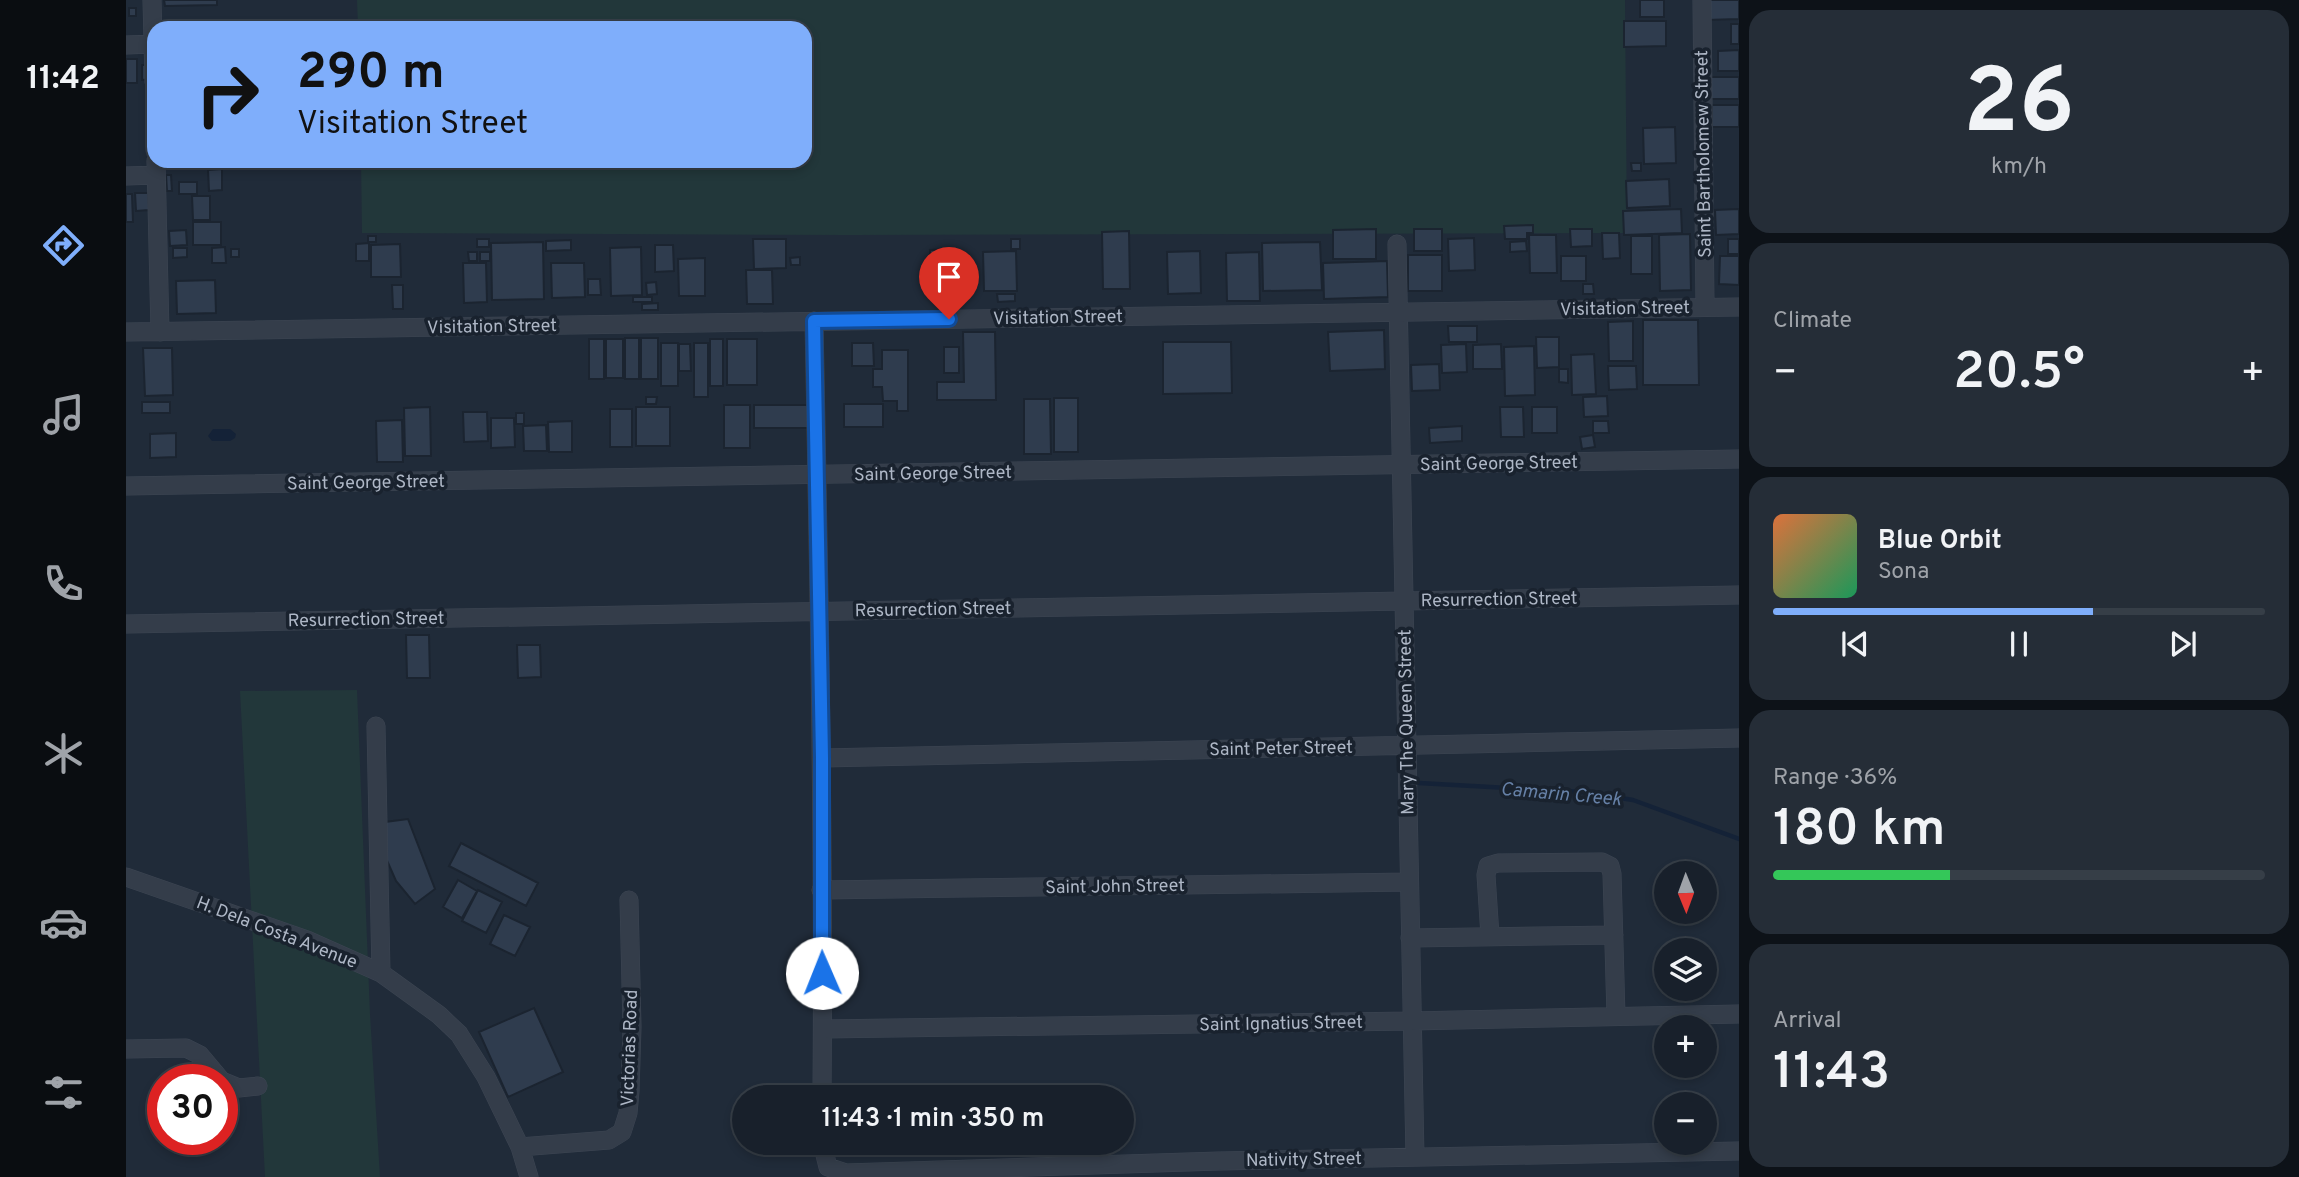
<!DOCTYPE html>
<meta charset="utf-8">
<style>
body{margin:0;font-family:Overpass,sans-serif;background:#252d37;color:#f1f3f6;height:100vh;display:flex;flex-direction:column;font-size:26px;white-space:nowrap}
*{box-sizing:border-box;margin:0}
p{font-size:23px;color:#9fa3a9}
.icon{flex:none;width:38px;height:38px;fill:none;stroke:currentColor;stroke-width:2;stroke-linecap:round;stroke-linejoin:round}
.map{position:relative;flex:1;overflow:hidden}
.details{display:flex;flex-direction:column;gap:10px;padding:10px;background:#0d1218;width:560px}
.details>*{flex:none}
.top-card{position:absolute;left:21px;top:21px;width:665px;height:147px;border-radius:21px;box-shadow:0 4px 10px #0003,0 0 0 2px #363e47;background:#7faefb;color:#111;overflow:hidden}
.needle{width:46px;rotate:179deg}
.buttons{position:absolute;left:1528px;top:861px;display:grid;gap:14px}
.buttons a{display:grid;place-items:center;width:63px;height:63px;border-radius:50%;background:#18202b;box-shadow:0 4px 10px #0003,0 0 0 2px #363e47;font-size:35px}
.speed{position:absolute;left:21px;top:1064px;display:flex;gap:14px;font-size:35px;font-weight:700;text-align:center}
.speed>*{display:grid;place-content:center;width:91px;height:91px;border-radius:50%;background:#18202b;box-shadow:0 4px 10px #0003,0 0 0 2px #363e47;line-height:1}
.speed .limit{border:10px solid #d22;background:#fff;color:#111}
.pin{position:absolute;display:grid;place-items:center;width:60px;height:60px;color:#fff;margin:-72px -30px;border-radius:50% 50% 50% 0;rotate:-45deg;box-shadow:0 0 7px #0007}
.pin .icon{rotate:45deg}
.me{position:absolute;width:77px;margin:-38px;rotate:359deg;stroke-linejoin:round;filter:drop-shadow(0 0 5px #0008)}
.turn{display:flex;align-items:center;gap:24px;height:147px;padding:0 35px;font-size:32px}
.turn .icon{width:91px;height:91px;stroke-width:2.5}
.turn b{display:block;font-size:49px;line-height:60px}
.big{font-size:52px;font-weight:600;line-height:1.1}
.details .widget{flex:1;display:flex;flex-direction:column;justify-content:center;gap:10px;min-width:0;padding:0 24px;border-radius:21px;background:#252d37}
.details .dial{align-items:center;gap:0}
.dial b{font-size:91px;line-height:1}
.song{display:flex;align-items:center;gap:21px}
.cover{width:84px;height:84px;border-radius:10px;background:linear-gradient(135deg,hsl(20 70% 55%),hsl(150 70% 35%))}
.played{height:7px;border-radius:4px;background:linear-gradient(90deg,#7faefb 65%,#363e47 65%)}
.keys{display:flex;justify-content:space-around;direction:ltr}
.heat{display:flex;justify-content:space-between;align-items:center;font-size:38px;direction:ltr}
.charge{height:10px;border-radius:5px;background:linear-gradient(90deg,#34c759 36%,#363e47 0)}
.trip{position:absolute;left:606px;top:1085px;width:402px;height:70px;border-radius:35px;background:#18202b;box-shadow:0 4px 10px #0003,0 0 0 2px #363e47;font-weight:600;line-height:70px;text-align:center}
main{display:flex;flex:1;min-height:0}
.tabs{display:flex;flex-direction:column;width:126px;justify-content:space-around;align-items:center;background:#0a0d11;color:#9fa3a9}
.tabs .icon{width:49px;height:49px}
.tabs .active{color:#7faefb}
.tabs b{font-size:32px;color:#f1f3f6}
.map>svg:first-child{display:block}
.green{fill:#22373a}
.water{fill:#142237}
.lines{fill:none;stroke-linecap:round;stroke-linejoin:round}
.stream{stroke:#142237;stroke-width:4.5}
.building{fill:#2f3c4e;stroke:#1b2430;stroke-width:2}
.minor-casing{stroke:#3d4653;stroke-width:19}
.minor{stroke:#343d4a;stroke-width:18}
.route-casing{stroke:#114b97;stroke-width:18}
.route{stroke:#1a73e8;stroke-width:12}
.labels{text-anchor:middle;stroke-width:7;stroke-linejoin:round;paint-order:stroke}
.street-label{font-size:18px;fill:#aeb7c6;stroke:#19222e}
.water-label{font-size:19px;font-style:italic;fill:#6681a7;stroke:#19222e}
</style>
<main>
<nav class="tabs">
<b>11:42</b>
<svg class="icon active" aria-label="directions" viewBox="0 0 24 24"><path d="M12 3l9 9-9 9-9-9zM9 14v-3h6M13 9l2 2-2 2"/></svg>
<svg class="icon" aria-label="music" viewBox="0 0 24 24"><path d="M9 18V5l10-2v13"/><circle cx="6" cy="18" r="3"/><circle cx="16" cy="16" r="3"/></svg>
<svg class="icon" aria-label="phone" viewBox="0 0 24 24"><path d="M5 4h4l2 5-3 2q2 4 5 5l2-3 5 2v4C11 20 4 13 5 4z"/></svg>
<svg class="icon" aria-label="climate" viewBox="0 0 24 24"><path d="M12 3v18M4 7l16 10M4 17L20 7"/></svg>
<svg class="icon" aria-label="car" viewBox="0 0 24 24"><path d="M5 17H2v-5l4-1 3-4h7l3 4 3 1v5h-3M9 17h6M6 11h13"/><circle cx="7" cy="17" r="2"/><circle cx="17" cy="17" r="2"/></svg>
<svg class="icon" aria-label="filters" viewBox="0 0 24 24"><path d="M4 7h16M4 17h16"/><circle cx="9" cy="7" r="2"/><circle cx="15" cy="17" r="2"/></svg>
</nav>
<div class="map">
<svg width="1613" height="1177" viewBox="0 0 1613 1177">
<rect width="100%" height="100%" fill="#202b39"/>
<path class="green" d="M231,0h1268l2,233 -777,2 -488,-2 -1,-72h444v-133h-447z
M231,690l13,324 10,163h-115l-25,-486z"/>
<path class="water" d="M87,429h17l6,5 -1,4 -5,3h-18l-4,-5z"/>
<g class="lines">
<path class="stream" d="M1293,783l163,9 51,8 106,39"/>
</g>
<path class="building" d="M38,0h53v5l-52,1z
M1514,0h24v17h-24z
M1580,0h33v19l-33,1z
M3,8h7v8h-7z
M1498,21h42v25l-42,1z
M1605,24h8v20h-8z
M1613,50v21h-21v-20z
M0,59h11v24h-11z
M16,65h9v14l-9,1z
M1584,77h29v22h-29z
M1586,105h27v22h-27z
M1549,127l1,36 -32,1 -1,-36z
M1505,163h10v8h-9z
M96,169v21l-13,1 -1,-21z
M40,175h5l1,16h-5z
M1543,179l1,27 -43,2 -1,-27z
M53,182h18v12h-18z
M9,193h13l1,17 -13,1z
M0,194h6l1,28h-7z
M66,196h18v24h-17z
M1555,209l1,24 -58,2 -1,-24z
M1613,209v25l-23,1 -1,-25z
M67,222h28v23h-28z
M1407,225v8h-6v6h-22l-1,-13z
M1250,229v30h-43v-29z
M1288,229h28v22h-28z
M1444,229h22v17l-21,1z
M60,230l1,15 -17,1 -1,-15z
M1003,231l1,58h-27l-1,-57z
M1476,233h17l1,25 -17,1z
M1564,234l1,56 -31,1 -1,-56z
M1403,235h27l1,38h-27z
M242,236h8v6h-8z
M1505,236h21v38h-21z
M1348,238l1,32 -26,1 -1,-32z
M351,239h12v8h-12z
M627,239h33v29l-32,1z
M885,239h9v10h-9z
M1602,239h11v15h-11z
M445,240v10l-25,1v-10z
M1400,241l1,10 -17,1v-10z
M417,242l1,57 -52,1 -1,-57z
M1194,242l2,48 -59,1 -1,-48z
M243,243v18h-13v-17z
M274,244l1,33h-30v-32z
M529,245h18l1,26 -19,1z
M99,247l1,16h-14v-15z
M515,247l1,48 -31,1 -1,-48z
M47,248h14v9l-14,1z
M105,249h8v8h-8z
M830,249l1,40 -26,1 -1,-40z
M890,251l1,40h-33l-1,-39z
M1074,251l1,42 -33,1 -1,-42z
M342,252h9v9h-8z
M354,252h10v9h-10z
M1133,252l1,49h-33l-1,-48z
M1282,255h34v36h-34z
M1435,256h25v25h-25z
M1594,256h19v29l-20,-1z
M674,257v8h-9l-1,-7z
M579,258v38h-26l-1,-37z
M1261,261l1,36 -64,2 -1,-36z
M337,263h23l1,39 -23,1z
M425,263h33l1,34 -33,1z
M620,270h26l1,34h-26z
M462,279h12l1,16h-13z
M89,280l1,33 -39,1 -1,-33z
M530,282l1,12 -10,1 -1,-12z
M1457,284h10l1,10h-11z
M266,285h11v24h-10z
M809,291h17l1,7h-18z
M871,294h18v7l-17,1z
M507,297h19v5h-19z
M532,303v7h-16v-6z
M1517,320h55l1,65h-56z
M1507,321v40h-24l-1,-39z
M1322,326h29v16h-28z
M1258,330l1,39 -55,2 -2,-39z
M837,332h32l1,68h-59v-18h27z
M1410,337h23v30l-22,1z
M499,338h14v41h-14z
M515,338h17v41h-17z
M463,339h15v40h-15z
M480,339h17v39h-17z
M584,339h13v47h-13z
M601,339h30v46h-30z
M1037,342h68l1,51 -69,1z
M535,343h17v43h-17z
M568,343h14v54h-14z
M726,343h21l1,23h-22z
M553,344h11l1,27h-12z
M1340,344l1,28 -25,1 -1,-28z
M1375,344l1,25h-29v-24z
M1408,346l1,49 -30,1 -1,-49z
M818,347h15v26h-15z
M17,348h29l1,47 -28,1z
M756,350h26v61h-11v-10h-14l-1,-14h-9v-18h9z
M1468,354l2,40 -24,1 -1,-40z
M1313,364l1,26 -28,1 -1,-26z
M1482,366h28l1,23 -28,1z
M1433,369h9v14l-9,-1z
M1481,396l1,20 -24,1 -1,-20z
M520,397h11l-1,7h-10z
M928,398h24v54h-24z
M898,399h26l1,55h-27z
M16,402h28v11h-28z
M718,404h39v23h-39z
M598,405h26v43h-26z
M628,405h54v23h-54z
M304,407l1,49h-26l-1,-48z
M510,407h34v39h-34z
M1374,407h23l1,30h-23z
M1406,407h25v26h-25z
M484,409h22v38h-22z
M337,412h24l1,29 -24,1z
M390,413h8v11h-8z
M365,418h23l1,29 -24,1z
M276,420l1,42h-26l-1,-41z
M446,421v31h-23l-1,-30z
M1467,421h15l1,12h-16z
M420,425l1,26h-23l-1,-25z
M1336,426v15l-32,2 -1,-15z
M50,433v24l-26,1v-24z
M1467,435l2,12 -13,2 -2,-12z
M280,635h23l1,43h-23z
M391,645h23l1,32 -23,1z
M282,819l27,70 -20,15 -19,-23 -11,-25v-34z
M335,843l77,40 -12,23 -77,-40z
M332,880l19,11 -15,27 -19,-11z
M352,890l24,12 -16,31 -24,-12z
M378,915l26,12 -15,29 -25,-12z
M408,1008l29,64 -55,25 -29,-65z"/>
<g class="lines">
<g class="minor-casing">
<path id="minor" d="M26,0l2,82
M1576,0l3,307
M0,45l27,-1
M30,161l4,171
M0,176l30,-1
M1271,244l18,913
M688,321c5,259 10,518 8,776
M0,332l1613,-25
M0,486l1613,-27
M0,624l1613,-29
M250,726l5,247
M697,758l916,-20
M0,877l181,63 74,33 58,42 20,19 27,43 34,70 9,30
M695,890l588,-8
M1364,936l-4,-61 2,-9 10,-3 104,-1 8,4 2,8 4,142
M1284,938l204,-3
M697,1029l589,-8 327,-7
M0,1049l60,-1 14,7 21,25
M96,1081l17,7 19,-2
M696,1143l6,24 18,6 373,-12 520,-10
M394,1147l89,-7 13,-8 6,-19 2,-22 2,-64 -3,-127"/>
</g>
<use href="#minor" class="minor"/>
</g>
<g class="lines">
<g class="route-casing">
<path id="route" d="M696,973v-215l-8,-437 135,-2"/>
</g>
<use href="#route" class="route"/>
</g>
<g class="labels">
<g class="street-label">
<text transform="translate(1577 154) rotate(-91)" y="6">Saint Bartholomew Street</text>
<text transform="translate(1499 308) rotate(-1)" y="6">Visitation Street</text>
<text transform="translate(932 317) rotate(-1)" y="6">Visitation Street</text>
<text transform="translate(366 326) rotate(-1)" y="6">Visitation Street</text>
<text transform="translate(1373 463) rotate(-1)" y="6">Saint George Street</text>
<text transform="translate(807 473) rotate(-1)" y="6">Saint George Street</text>
<text transform="translate(240 482) rotate(-1)" y="6">Saint George Street</text>
<text transform="translate(1373 599) rotate(-1)" y="6">Resurrection Street</text>
<text transform="translate(807 609) rotate(-1)" y="6">Resurrection Street</text>
<text transform="translate(240 619) rotate(-1)" y="6">Resurrection Street</text>
<text transform="translate(1280 722) rotate(-91)" y="6">Mary The Queen Street</text>
<text transform="translate(1155 748) rotate(-1)" y="6">Saint Peter Street</text>
<text transform="translate(989 886) rotate(-1)" y="6">Saint John Street</text>
<text transform="translate(151 932) rotate(21)" y="6">H. Dela Costa Avenue</text>
<text transform="translate(1155 1023) rotate(-1)" y="6">Saint Ignatius Street</text>
<text transform="translate(503 1048) rotate(-88)" y="6">Victorias Road</text>
<text transform="translate(1178 1159) rotate(-1)" y="6">Nativity Street</text>
</g>
<g class="water-label">
<text transform="translate(1435 793) rotate(5)" y="7">Camarin Creek</text>
</g>
</g>
</svg>
<div class="buttons">
<a><svg class="needle" viewBox="-14 -14 28 28"><path d="M0-13l5 13h-10z" fill="#e53935"/><path d="M0 13l5-13h-10z" fill="#9fa3a9"/></svg></a>
<a><svg class="icon" aria-label="layers" viewBox="0 0 24 24"><path d="M12 4l9 5-9 5-9-5zM3 14l9 5 9-5"/></svg></a>
<a>+</a>
<a>−</a>
</div>
<div class="speed"><div class="limit">30</div></div>
<div class="pin" style="left:823px;top:319px;background:#d93025"><svg class="icon" aria-label="arrive" viewBox="0 0 24 24"><path d="M6 21V4h12l-3 4 3 4H6"/></svg></div>
<svg class="me" style="left:696px;top:973px" viewBox="-20 -20 40 40"><circle r="19" fill="#fff"/><path d="M0-13L10 11 0 6-10 11z" fill="#1a73e8"/></svg>
<div class="trip">11:43 · 1 min · 350 m</div>
<div class="top-card">
<div class="turn"><svg class="icon" aria-label="right" viewBox="0 0 24 24"><path d="M7 20v-9h11M14 6l5 5-5 5"/></svg><div><b>290 m</b>Visitation Street</div></div>
</div>
</div>
<section class="details">
<div class="widget dial"><b>26</b><p>km/h</p></div>
<div class="widget"><p>Climate</p>
<div class="heat"><a>−</a><b class="big">20.5°</b><a>+</a></div>
</div>
<div class="widget">
<div class="song"><i class="cover"></i><div><b>Blue Orbit</b><p>Sona</p></div></div>
<div class="played"></div>
<div class="keys"><svg class="icon" aria-label="previous" viewBox="0 0 24 24"><path d="M18 5L8 12l10 7zM5 5v14"/></svg><svg class="icon" aria-label="pause" viewBox="0 0 24 24"><path d="M8 5v14M16 5v14"/></svg><svg class="icon" aria-label="next" viewBox="0 0 24 24"><path d="M6 5l10 7-10 7zM19 5v14"/></svg></div>
</div>
<div class="widget"><p>Range · 36%</p><b class="big">180 km</b><div class="charge"></div></div>
<div class="widget"><p>Arrival</p><b class="big">11:43</b></div>
</section>
</main>
